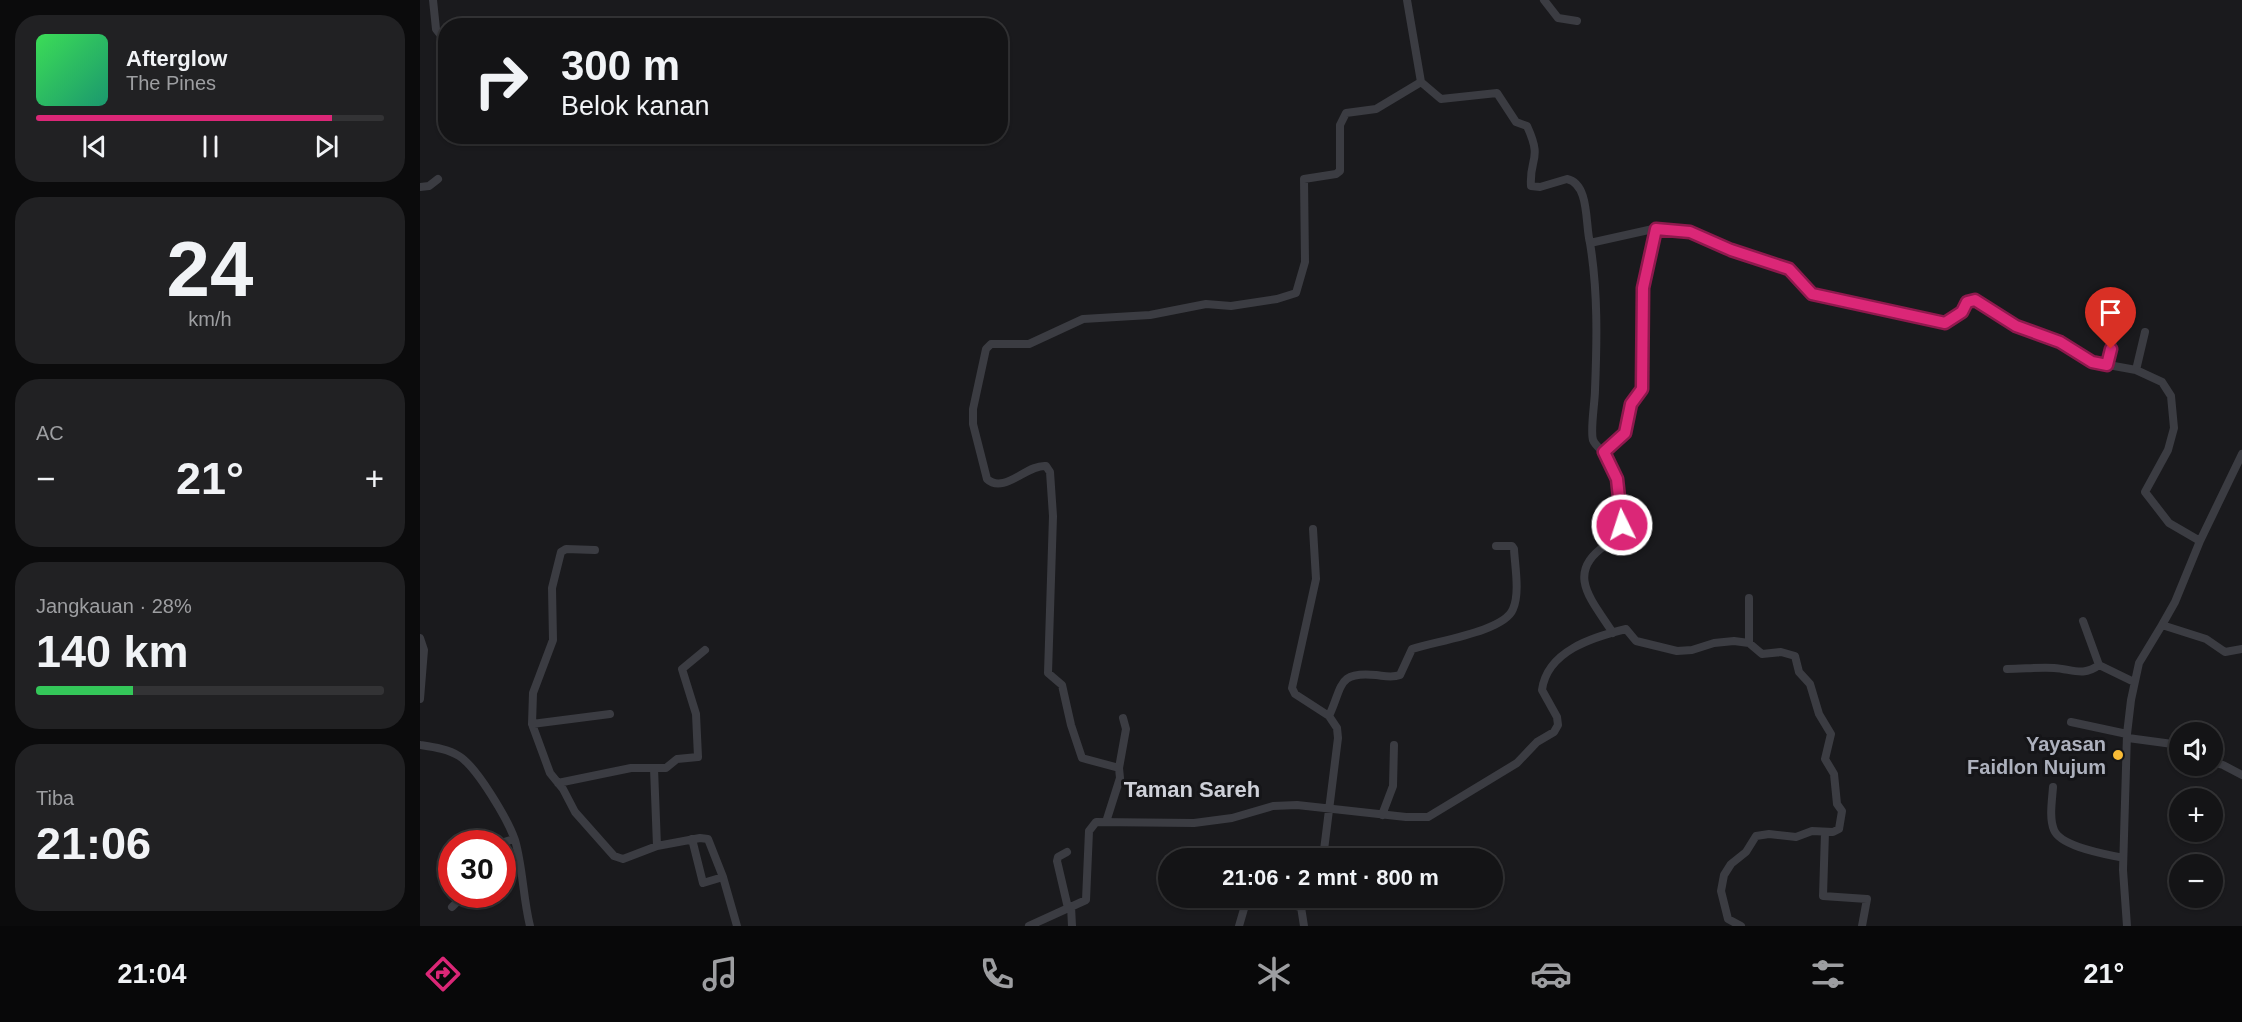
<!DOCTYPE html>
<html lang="id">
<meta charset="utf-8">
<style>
body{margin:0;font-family:Arial,sans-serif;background:#212123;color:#f1f3f6;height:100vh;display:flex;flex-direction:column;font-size:22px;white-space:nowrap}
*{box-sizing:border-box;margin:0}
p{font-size:20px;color:#9d9ea1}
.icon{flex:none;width:33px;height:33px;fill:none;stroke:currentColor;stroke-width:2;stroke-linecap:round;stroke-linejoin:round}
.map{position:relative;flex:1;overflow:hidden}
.panel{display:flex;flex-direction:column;gap:15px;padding:15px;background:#0b0b0c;width:420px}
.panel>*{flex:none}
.hud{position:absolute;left:18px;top:18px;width:570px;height:126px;border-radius:24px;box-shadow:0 2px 4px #0004,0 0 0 2px #333335;background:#141416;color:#f1f3f6;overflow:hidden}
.tools{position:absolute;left:1749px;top:722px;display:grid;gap:12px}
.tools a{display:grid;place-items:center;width:54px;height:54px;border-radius:50%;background:#141416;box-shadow:0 2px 4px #0004,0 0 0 2px #333335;font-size:30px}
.speed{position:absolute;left:18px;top:830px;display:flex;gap:12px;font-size:30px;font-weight:700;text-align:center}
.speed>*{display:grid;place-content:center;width:78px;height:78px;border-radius:50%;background:#141416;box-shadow:0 2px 4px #0004,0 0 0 2px #333335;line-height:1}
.speed .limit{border:9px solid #d22;background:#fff;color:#111}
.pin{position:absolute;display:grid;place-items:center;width:51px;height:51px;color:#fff;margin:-62px -26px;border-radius:50% 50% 50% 0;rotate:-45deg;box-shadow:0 0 6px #0007}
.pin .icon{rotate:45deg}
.me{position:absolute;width:66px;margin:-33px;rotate:356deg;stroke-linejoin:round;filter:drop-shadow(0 0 4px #0008)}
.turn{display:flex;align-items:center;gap:21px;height:126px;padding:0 24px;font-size:27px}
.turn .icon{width:78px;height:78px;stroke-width:2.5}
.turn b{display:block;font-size:42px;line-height:51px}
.big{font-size:45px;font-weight:600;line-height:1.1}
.panel .card{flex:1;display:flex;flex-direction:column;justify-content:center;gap:9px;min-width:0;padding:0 21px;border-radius:24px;background:#212123}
.panel .dial{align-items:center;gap:0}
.dial b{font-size:78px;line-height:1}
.song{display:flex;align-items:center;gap:18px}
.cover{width:72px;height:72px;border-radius:9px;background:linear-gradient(135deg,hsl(130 70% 55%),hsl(160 70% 35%))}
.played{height:6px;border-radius:3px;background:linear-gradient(90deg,#db2777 85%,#333335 85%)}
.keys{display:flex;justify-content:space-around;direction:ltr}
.heat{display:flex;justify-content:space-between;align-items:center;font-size:33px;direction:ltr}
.charge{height:9px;border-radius:4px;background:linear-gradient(90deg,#34c759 28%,#333335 0)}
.trip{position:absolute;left:738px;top:848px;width:345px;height:60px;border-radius:30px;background:#141416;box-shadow:0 2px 4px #0004,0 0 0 2px #333335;font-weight:600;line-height:60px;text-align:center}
.tab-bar{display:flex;height:96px;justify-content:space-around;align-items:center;background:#080809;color:#9d9ea1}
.tab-bar .icon{width:42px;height:42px}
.tab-bar .active{color:#db2777}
.tab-bar b{font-size:27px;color:#f1f3f6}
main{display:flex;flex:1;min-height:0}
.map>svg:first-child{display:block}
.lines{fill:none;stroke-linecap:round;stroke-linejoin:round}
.street{stroke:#3b3c42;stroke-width:8}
.route-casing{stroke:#8e194d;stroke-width:15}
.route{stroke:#db2777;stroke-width:10}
.poi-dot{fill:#f9bb36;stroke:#151518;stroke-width:2}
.labels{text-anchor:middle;stroke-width:6;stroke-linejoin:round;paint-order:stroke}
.poi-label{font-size:20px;font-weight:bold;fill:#adb1bd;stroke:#151518;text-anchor:end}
.quarter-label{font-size:22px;font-weight:bold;fill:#ced0d8;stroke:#151518}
</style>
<main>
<section class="panel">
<div class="card">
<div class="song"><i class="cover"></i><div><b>Afterglow</b><p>The Pines</p></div></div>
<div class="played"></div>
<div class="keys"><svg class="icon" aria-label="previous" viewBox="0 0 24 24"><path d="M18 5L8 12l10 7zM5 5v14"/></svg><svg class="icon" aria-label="pause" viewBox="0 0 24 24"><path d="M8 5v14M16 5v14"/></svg><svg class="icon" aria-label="next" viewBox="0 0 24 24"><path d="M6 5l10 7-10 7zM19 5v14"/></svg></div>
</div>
<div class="card dial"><b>24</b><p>km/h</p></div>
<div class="card"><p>AC</p>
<div class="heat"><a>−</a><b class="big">21°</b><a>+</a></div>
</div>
<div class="card"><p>Jangkauan · 28%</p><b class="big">140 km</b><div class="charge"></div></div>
<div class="card"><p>Tiba</p><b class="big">21:06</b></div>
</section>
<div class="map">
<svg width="1822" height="926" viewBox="0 0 1822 926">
<rect width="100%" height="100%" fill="#1a1a1d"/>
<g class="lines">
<path class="street" d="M13,0l3,29 10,13
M1124,0l14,18 19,3
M1001,82l20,17 56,-6 19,29 11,4c16,35 2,31 4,60l9,1 27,-8c23,5 18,46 23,64l63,-14 37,3 41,18 58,19 23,25 133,29 17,-11 5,-11 8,-1 41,26 44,16 32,20 44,8 26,12 9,14 3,32 -6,22 -23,42 24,31 31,18 -25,61 -13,23
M0,187l9,-1 9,-7
M1170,243c8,48 7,98 5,147 0,12 -5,40 -2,50 3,8 14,13 18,21 9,17 13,43 11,63 -1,9 -8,16 -16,21 -42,28 -14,55 7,88
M1687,365l8,-32
M1716,370l9,-38
M1184,452l21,-19 6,-29 12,-15v-102l13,-58
M893,529l3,50 -24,109 3,6 34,22
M1780,541l42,-87
M175,550l-29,-1 -5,3 -9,36 1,52 -20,53 -1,31 18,49 13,16 12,23 39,44 9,3 34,-13
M1329,598v45
M1663,621l16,44 35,17
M0,638l4,12 -4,49
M285,650l-23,19 14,45 2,43 -21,2 -11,9h-12l3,78 43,-8 8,1 15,38 14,49
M1587,669c16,0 32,-2 47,-1 18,1 29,9 45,-3
M1651,722l56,12
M112,724l78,-10
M1708,738l52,7
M0,745c13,2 28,4 39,11 18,11 49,64 56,84 8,28 8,58 15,86
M1792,762l11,3 19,10
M699,768l7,-39 -3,-11
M138,783l73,-15h23
M1633,787c-1,14 -4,31 1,43 7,17 52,24 69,28
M962,815l11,-29 1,-41
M686,822l14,-44 -1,-10 -37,-10 -11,-33 -9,-40 -14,-12 5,-157 -3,-44 -4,-6c-19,-2 -42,29 -59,13l-14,-55v-15l13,-60 5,-5h38l54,-25 67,-4 56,-11 25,2 46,-7 19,-6 9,-31 -1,-83 32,-5 4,-3v-46l6,-12 30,-4 45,-27 -14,-82
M1405,832l-2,64 44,3 -5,27
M272,839l11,44 20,-6
M81,843l13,-4
M647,852l-9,5 -1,4 11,47
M903,858l15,-120 -1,-10 -8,-12c14,-30 8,-45 47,-41 9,1 16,3 24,0l12,-26c23,-8 92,-17 101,-40 7,-16 2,-42 1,-60l-2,-3h-16
M651,906l1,20
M32,907l13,-13
M881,907l4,-10
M609,926l57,-26 3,-69 7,-9 98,1 38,-5 41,-12 24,-1 109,12h22l89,-54 20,-21 17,-10 4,-7 -1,-8 -15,-27c5,-39 51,-53 84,-61l10,12 41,10 15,-1 22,-7 20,-2 15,2 13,11 19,-2 14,4 4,16 11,12 9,30 12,20 -6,25 9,15 3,30 5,7 -3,18 -6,3 -21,-1 -16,6 -27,-3 -13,2 -10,16 -15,12 -7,11 -3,16 7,28 13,7
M819,926l7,-24 15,-3 40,8 3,19
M1707,926l-4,-56 4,-136 4,-34 8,-37 23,-38 44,14 19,13 17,-3"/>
</g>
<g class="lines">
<g class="route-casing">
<path id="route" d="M1202,525l-5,-46 -13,-27 21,-19 6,-29 11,-15 1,-101 13,-59 34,3 41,18 58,19 23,25 133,29 17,-11 5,-10 8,-2 41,26 44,16 32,20 15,3 4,-16"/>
</g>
<use href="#route" class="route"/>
</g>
<circle class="poi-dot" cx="1698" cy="755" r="6"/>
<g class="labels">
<g class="poi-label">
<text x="1686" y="751">Yayasan<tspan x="1686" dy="23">Faidlon Nujum</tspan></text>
</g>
<g class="quarter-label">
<text x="772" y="797">Taman Sareh</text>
</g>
</g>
</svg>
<div class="tools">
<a><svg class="icon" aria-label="sound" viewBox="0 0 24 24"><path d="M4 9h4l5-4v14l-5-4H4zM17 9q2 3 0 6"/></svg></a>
<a>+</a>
<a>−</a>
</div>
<div class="speed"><div class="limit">30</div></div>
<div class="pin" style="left:1691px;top:349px;background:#d93025"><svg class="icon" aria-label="arrive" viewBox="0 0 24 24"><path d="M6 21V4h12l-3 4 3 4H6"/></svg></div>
<svg class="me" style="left:1202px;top:525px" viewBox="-20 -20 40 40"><circle r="17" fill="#db2777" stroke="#fff" stroke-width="3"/><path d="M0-11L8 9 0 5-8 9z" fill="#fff"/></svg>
<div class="trip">21:06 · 2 mnt · 800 m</div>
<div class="hud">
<div class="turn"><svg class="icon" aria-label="right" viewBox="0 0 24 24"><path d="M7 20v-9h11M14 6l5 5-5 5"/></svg><div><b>300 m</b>Belok kanan</div></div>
</div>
</div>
</main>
<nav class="tab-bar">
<b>21:04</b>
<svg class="icon active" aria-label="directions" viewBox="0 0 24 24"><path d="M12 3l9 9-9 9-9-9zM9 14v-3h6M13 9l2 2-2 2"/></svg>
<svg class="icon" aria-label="music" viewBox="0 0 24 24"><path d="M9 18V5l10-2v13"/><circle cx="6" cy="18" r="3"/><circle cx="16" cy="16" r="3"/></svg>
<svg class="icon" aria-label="phone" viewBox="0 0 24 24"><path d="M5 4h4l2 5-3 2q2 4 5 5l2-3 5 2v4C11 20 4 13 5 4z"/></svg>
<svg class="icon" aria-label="climate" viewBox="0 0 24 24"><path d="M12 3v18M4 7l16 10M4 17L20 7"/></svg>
<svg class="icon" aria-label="car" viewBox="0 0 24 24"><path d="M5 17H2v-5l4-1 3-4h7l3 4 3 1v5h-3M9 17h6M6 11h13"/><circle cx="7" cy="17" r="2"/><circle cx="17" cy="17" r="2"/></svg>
<svg class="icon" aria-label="filters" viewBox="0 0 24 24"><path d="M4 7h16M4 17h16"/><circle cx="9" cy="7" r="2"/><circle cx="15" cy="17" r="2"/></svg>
<b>21°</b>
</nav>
